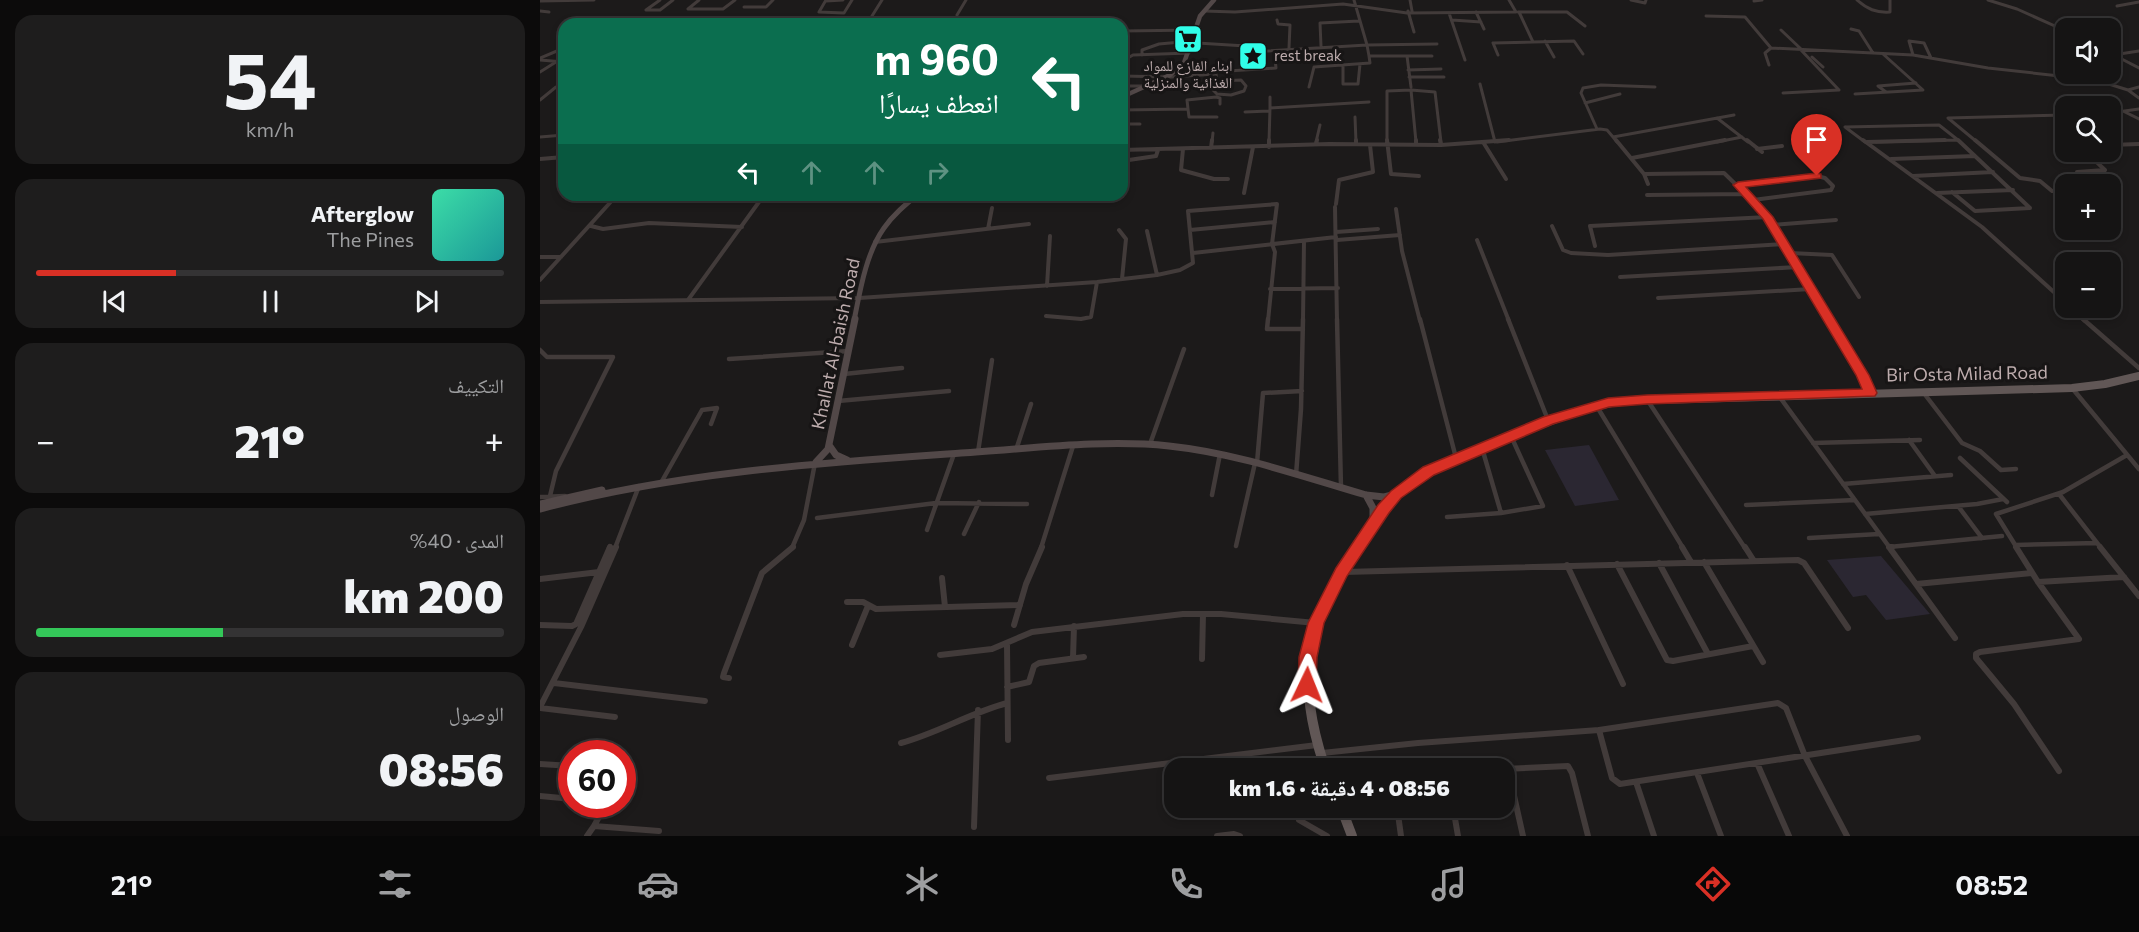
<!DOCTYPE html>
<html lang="ar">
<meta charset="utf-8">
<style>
body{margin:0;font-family:Commissioner,"Noto Naskh Arabic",sans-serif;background:#1e1d1d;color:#f1f3f6;direction:rtl;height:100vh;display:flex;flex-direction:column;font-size:22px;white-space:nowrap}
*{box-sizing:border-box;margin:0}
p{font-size:20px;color:#9d9ea0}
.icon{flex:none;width:33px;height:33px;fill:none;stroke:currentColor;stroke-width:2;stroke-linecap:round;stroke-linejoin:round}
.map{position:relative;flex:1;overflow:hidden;direction:ltr}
.drawer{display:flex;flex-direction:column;gap:15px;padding:15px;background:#0c0b0b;width:540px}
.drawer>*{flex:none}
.hud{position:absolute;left:18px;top:18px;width:570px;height:183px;border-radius:18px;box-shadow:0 3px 9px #0003,0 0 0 2px #343334;direction:rtl;background:#0b6e4f;color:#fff;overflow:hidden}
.fabs{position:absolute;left:1515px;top:18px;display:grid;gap:12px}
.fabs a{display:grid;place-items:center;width:66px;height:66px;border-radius:12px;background:#151414;box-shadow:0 3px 9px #0003,0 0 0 2px #343334;font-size:30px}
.speed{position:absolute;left:18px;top:740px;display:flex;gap:12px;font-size:30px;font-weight:700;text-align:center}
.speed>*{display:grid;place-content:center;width:78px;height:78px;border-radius:50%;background:#151414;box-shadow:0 3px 9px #0003,0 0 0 2px #343334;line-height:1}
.speed .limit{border:9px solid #d22;background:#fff;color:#111}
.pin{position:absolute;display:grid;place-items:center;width:51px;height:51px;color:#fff;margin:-62px -26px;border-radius:50% 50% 50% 0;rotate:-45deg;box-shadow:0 0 6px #0007}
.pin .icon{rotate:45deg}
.me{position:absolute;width:66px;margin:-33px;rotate:2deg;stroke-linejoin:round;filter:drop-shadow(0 0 4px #0008)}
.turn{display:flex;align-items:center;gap:21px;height:126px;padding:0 30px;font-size:27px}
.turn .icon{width:78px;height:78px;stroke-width:2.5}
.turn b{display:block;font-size:42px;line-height:51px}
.lanes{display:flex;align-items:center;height:57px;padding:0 30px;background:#0003;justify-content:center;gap:30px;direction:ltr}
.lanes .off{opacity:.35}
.big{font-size:45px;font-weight:800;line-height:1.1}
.drawer .card{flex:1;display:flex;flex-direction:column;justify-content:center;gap:9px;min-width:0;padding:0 21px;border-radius:18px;background:#1e1d1d}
.drawer .dial{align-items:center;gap:0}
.dial b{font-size:78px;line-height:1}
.song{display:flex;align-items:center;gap:18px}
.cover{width:72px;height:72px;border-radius:9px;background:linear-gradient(135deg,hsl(160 70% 55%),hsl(180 70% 35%))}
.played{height:6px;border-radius:3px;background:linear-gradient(90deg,#d93025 30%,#343334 30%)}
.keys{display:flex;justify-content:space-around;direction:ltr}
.heat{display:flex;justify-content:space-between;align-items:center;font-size:33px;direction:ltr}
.charge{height:9px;border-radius:4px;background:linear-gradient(90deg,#34c759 40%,#343334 0)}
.trip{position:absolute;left:624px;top:758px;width:351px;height:60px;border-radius:18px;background:#151414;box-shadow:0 3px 9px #0003,0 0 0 2px #343334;font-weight:800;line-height:60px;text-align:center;direction:rtl}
.tabs{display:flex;height:96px;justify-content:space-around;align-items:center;background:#080808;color:#9d9ea0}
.tabs .icon{width:42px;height:42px}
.tabs .on{color:#d93025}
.tabs b{font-size:27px;color:#f1f3f6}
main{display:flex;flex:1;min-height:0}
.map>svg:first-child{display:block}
.green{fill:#2b2732}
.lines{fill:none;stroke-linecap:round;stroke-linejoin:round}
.street-far3{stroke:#423b3a;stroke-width:3}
.street-far2{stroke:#423b3a;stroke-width:4}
.street-far1{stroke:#423b3a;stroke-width:4.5}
.street{stroke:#423b3a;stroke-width:6}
.secondary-far2{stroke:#524848;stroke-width:4.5}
.secondary-far1{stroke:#524848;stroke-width:5}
.secondary{stroke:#524848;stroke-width:7}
.primary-far1{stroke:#615756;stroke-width:8}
.primary{stroke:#615756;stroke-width:10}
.route{fill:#d93025;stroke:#8d1f18;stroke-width:1.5}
.labels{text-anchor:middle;stroke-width:6;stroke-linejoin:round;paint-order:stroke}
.far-poi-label{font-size:15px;fill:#bdacad;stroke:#171515;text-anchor:start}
.street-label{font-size:18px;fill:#bdacad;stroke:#171515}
</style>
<main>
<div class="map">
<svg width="1599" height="836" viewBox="0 0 1599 836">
<rect width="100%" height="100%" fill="#1c1a1a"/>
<path class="green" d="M1049,445l30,55 -44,6 -30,-56z
M1341,556l49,58 -44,6 -20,-25 -13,2 -26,-37z"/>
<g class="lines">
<path class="street-far3" d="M286,0l-7,12 25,1 8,-13
M870,0l2,11
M1091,0l14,3 1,-3
M1317,0c10,9 19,13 33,12v-12
M1448,0l29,9 49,22
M0,1l54,-1
M286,1l17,-1
M1214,1l8,-1
M1577,6l22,-4
M204,7h22l7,-7
M148,9h35l12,-9
M148,9l11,-9
M106,10h14l13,-10
M106,10l14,-10
M0,11l9,1
M664,11l31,1 108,-8 64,9 109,-1 -7,-12
M868,11l6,21
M936,12l8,17
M978,12h49l18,14
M979,12l14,30 41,-1 9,13
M909,13l16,47
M417,15l9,-15
M332,16l10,-16
M1166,16l39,1 26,31 142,7 75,13 108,12 32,10
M737,20l1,4 12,1 -1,23
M912,20l29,2
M1311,29l8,2 14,22
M1241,30l20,19
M582,31l74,-1
M1005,41l9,16
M781,46l-1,-23 39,-2
M1260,49l39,41
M1570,53l29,15
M602,55v-5l17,-6 22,-2 65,4 5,6 116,-7 -13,-45
M958,55l-5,-12 40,-1
M1373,55l-4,-14 15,2 7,15
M1573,55l26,-4
M867,56l4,31
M892,56h-63l-2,-11 70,-1
M1272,57l11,10
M0,58l24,-10
M586,59l7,-4 56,-2
M0,60l24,2
M803,65v19h15l2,-20
M1229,65l-4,-12 6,-5
M868,70l33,-1
M0,72l16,-10
M672,72l64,-4 -1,-9
M582,76l49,1 45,-3 1,7
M869,77h35
M701,80l5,6 -2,5 -13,4 -14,-1 -4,-4 4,-9z
M940,84l15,58
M582,86h22
M769,87l5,-20 56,-4 -1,-7
M1599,87l-11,3 11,8
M871,90l24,2 6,50
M1346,92l-8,-6 38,-3
M1243,93l56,-3
M1315,94l68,-4 -40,-36
M730,97v11
M0,100l16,-13
M1045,103l35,-9
M648,109l1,8h28
M582,110l66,-1 -1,-9 29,-3 4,1v6
M705,112l24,-1
M1585,112l14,7
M1570,113l29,-4
M815,117l1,25
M1177,118l31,24
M582,124h18
M1305,127l20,15
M1305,127l94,-2 19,15 -82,2
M1057,129l-16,-36 2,-5 18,-3 54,2
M0,137l24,-2
M1418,140l2,2
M672,142l1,-9
M729,142l1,-34 99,-6
M776,142l4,-17
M847,142v-51l24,-1 5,52
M957,142l103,-13 7,1 6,7
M1077,142l-4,-5 121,-22
M1177,142l25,-5
M1437,142l-29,-24 118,-3"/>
<path class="street-far2" d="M816,140v4
M847,140l4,34 28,2
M876,140v5
M900,140l1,5
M1076,140l28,34
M1207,140l15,12
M1323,140l119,87 84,76
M1435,140l45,38 20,3 12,10
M943,142l23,37
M1327,142l78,-2
M776,144l1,-4
M1570,145l29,-1
M729,147v-7
M671,148l1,-8
M643,149l-2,21 33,9h14
M1217,149l25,-3
M582,150l207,-6 112,1 68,-5
M1546,152l19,18 -28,2 12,12
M1092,158l93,-18
M0,159l24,-2
M1351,159l84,-3
M582,161l34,-5 2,-6
M1373,176l80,-4
M1108,184l-4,-10 80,-1 38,37 23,34
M1198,185l79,-9 8,2 8,8 -2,4 -78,10
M1412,192l23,19 55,-3 -72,-68
M704,193l9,-46
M1397,193l76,-3
M1107,195l99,-1
M796,204l3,-24 34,-8 -3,-27
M795,207l2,114
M856,209l6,42 18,70
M1232,225l64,-5
M51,226l12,3 46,-6 93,4
M1012,226l11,24 8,3 37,2 177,-11 46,77
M448,229l4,-21
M579,230l7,9 -4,40
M650,230l85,-8
M607,231l10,44 23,-5 13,-7 -5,-52 89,-7 -5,40 3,8 -7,69
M796,232l42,-3
M797,240l63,-5
M937,240l32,81
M335,242l154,-18
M1055,246l-5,-20 178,-9
M653,253l143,-16
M1250,253l42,2 27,42
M0,257h21
M1080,277l178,-10
M0,280l77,-85
M507,286l3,-50
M730,289l68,-1
M1118,298l153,-9
M148,300l76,-105
M0,302l319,-4 238,-16 60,-7
M1530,308l15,13
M506,316l35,3 10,-2 6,-35
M763,321l1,-80"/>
<path class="street-far1" d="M728,319l-1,10h36
M797,319l4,169
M880,319l36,139
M968,319l40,101
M1290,319l33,56 7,18
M1543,319l56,49
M0,350l7,7h66l-57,114 -6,25
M189,359l120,-8
M304,374l58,-6
M1532,388l67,81
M1383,392l39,51 18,8 21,19 15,-1
M1239,396l111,152
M298,401l111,-10
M1108,401l97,147
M1056,405l87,143
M1369,440l26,36
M1273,443l107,-3
M610,444l34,-95
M942,448l19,65
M476,450l15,-46
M438,452l14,-92
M1420,458l47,44
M717,463l6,-70 39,-2
M756,475l5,-66 2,-90
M122,481l40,-71 15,-2 -6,16
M1303,484l108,-9
M1519,494l42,54
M672,495l8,-41
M0,497l25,-1
M1206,505l109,-5
M1418,506l24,32
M1325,514l112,-10 26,-5
M907,517l54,-4 42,-7 -32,-70
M277,518l119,-15 91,1
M387,530l27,-76
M424,534l15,-32
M1269,538l70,-4
M1475,545l82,-2
M696,546l19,-83
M1349,547l113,-11
M69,548l1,-2
M75,548l24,-62
M252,548l12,-28 11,-57
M501,548l32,-102
M1477,548l-21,-34 67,-22 64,-37"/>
<path class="street" d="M1142,547l9,15
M1205,547l9,14
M1349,547l66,91
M1349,547h3
M1476,547l22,35 41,57 -99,13 -4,2v4l38,46 45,67
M1560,547l39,49
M1164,562l59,100
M1119,563l49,91
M1077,564l50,96 6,1 80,-15
M1027,565l56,119
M59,572l11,-25
M804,572l454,-12 6,3 44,65
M402,578l3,29
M0,579l59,-7 -23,52 -4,2 -32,-1
M1498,582l86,-5
M1376,584l116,-11
M307,602h16l13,7 144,-4
M474,625l12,-41 16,-37
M467,644l1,96
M312,645l16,-39
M400,655l52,-6 40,-17 151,-18h38l95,9
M533,658l1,-32
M662,659l1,-45
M189,678l-6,-1 1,-4 38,-100 31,-26
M14,683l151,18
M467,687l22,-5 5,-16 5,-3 45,-6
M0,707l41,-80 35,-80
M0,708l75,9
M1059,730l13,48 8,6 298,-46
M361,743c37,-10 69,-30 106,-40
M782,753l96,-10 181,-13 179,-27 8,5 19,48 42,80
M1217,763l32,73
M0,764l32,2
M964,769l64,-3 4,7 16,63
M968,769l15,67
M82,770l11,1
M1157,773l24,63
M509,778l268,-33
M1096,782l18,54
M0,796l32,3
M66,804l-12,22 65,5
M857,807l4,29
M913,807l5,29
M759,820l28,16
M434,827l4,-117
M47,836l7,-10
M677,836l17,-2 6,2"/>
<path class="secondary-far2" d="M582,97l48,-22 14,-12 16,-47 14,-16"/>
<path class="secondary-far1" d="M314,321c6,-30 12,-68 30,-93 9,-13 21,-23 33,-33"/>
<path class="secondary" d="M289,445l7,10 11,5
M276,462l12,-13 27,-130
M826,495l7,13v14
M0,504l62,-14
M0,509c138,-37 279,-46 421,-56 67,-4 141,-14 208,-7 67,7 132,30 197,49l18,2 12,-3"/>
<path class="primary-far1" d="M816,548c14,-22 28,-44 49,-60 22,-19 51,-28 77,-39 46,-19 90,-39 139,-48l451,-13 33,-4 34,-8"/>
<path class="primary" d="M785,768c-30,-91 -19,-141 32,-221
M801,807l11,29"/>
</g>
<path class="route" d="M1277,173l4,1v4l-75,9 27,30 96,158 8,18 -2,3 -228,8 -38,3 -56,17 -119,51 -33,23 -12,15 -42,63 -23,47 -7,34 -1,28 -3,5 -6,3 -6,-3 -3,-5 1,-28 9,-34 28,-55 42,-63 13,-14 32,-24 120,-50 65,-19 39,-3 215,-6 -6,-14 -93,-156 -30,-34 5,-3z"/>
<defs>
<g id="supermarket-square" transform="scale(1.5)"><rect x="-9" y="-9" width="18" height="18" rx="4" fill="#30fee9" stroke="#171515"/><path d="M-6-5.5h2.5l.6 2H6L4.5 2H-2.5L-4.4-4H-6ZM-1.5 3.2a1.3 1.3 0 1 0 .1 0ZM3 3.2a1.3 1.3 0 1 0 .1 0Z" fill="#111"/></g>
<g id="sight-square" transform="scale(1.5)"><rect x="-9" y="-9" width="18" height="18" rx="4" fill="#30fee9" stroke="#171515"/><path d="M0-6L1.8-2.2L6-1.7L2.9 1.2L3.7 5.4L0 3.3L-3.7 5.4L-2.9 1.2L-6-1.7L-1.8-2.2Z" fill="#111"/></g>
</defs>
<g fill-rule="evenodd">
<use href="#supermarket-square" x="648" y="39"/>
<use href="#sight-square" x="713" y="56"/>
</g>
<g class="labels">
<g class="far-poi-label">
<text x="734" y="61">rest break</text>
<text x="648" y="71" text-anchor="middle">ابناء الفازع للمواد<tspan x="648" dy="17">الغذائية والمنزلية</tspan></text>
</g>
<g class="street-label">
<text transform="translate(296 344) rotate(-78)" y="6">Khallat Al-baish Road</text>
<text transform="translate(1427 374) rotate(-1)" y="6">Bir Osta Milad Road</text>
</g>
</g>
</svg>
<div class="fabs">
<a><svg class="icon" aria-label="sound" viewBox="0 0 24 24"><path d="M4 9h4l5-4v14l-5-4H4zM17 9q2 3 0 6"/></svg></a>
<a><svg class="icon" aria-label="search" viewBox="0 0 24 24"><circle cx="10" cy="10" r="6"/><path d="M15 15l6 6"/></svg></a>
<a>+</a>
<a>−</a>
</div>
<div class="speed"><div class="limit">60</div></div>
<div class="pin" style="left:1277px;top:176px;background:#d93025"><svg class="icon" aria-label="arrive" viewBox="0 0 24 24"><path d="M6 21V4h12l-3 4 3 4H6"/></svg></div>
<svg class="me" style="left:767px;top:685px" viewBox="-20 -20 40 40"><path d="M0-17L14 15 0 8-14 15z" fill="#d93025" stroke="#fff" stroke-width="4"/></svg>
<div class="trip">08:56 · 4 دقيقة · 1.6 km</div>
<div class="hud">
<div class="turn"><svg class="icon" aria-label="left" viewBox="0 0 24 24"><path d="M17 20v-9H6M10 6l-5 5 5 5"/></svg><div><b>960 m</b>انعطف يسارًا</div></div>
<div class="lanes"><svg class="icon" aria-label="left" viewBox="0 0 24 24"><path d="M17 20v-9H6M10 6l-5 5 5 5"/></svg><svg class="icon off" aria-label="ahead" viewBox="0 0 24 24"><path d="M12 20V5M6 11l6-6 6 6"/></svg><svg class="icon off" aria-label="ahead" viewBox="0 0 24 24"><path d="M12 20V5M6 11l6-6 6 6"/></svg><svg class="icon off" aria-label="right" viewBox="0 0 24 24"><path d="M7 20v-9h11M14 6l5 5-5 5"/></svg></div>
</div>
</div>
<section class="drawer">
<div class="card dial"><b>54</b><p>km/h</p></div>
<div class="card">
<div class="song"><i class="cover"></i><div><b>Afterglow</b><p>The Pines</p></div></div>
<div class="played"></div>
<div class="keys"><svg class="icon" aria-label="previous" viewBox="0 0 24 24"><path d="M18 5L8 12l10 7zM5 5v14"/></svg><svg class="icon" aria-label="pause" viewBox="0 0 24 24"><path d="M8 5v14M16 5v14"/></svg><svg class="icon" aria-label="next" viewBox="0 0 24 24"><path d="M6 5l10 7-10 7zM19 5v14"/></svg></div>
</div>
<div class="card"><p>التكييف</p>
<div class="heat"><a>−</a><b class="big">21°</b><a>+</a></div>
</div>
<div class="card"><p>المدى · 40%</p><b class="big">200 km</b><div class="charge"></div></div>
<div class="card"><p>الوصول</p><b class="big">08:56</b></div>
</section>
</main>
<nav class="tabs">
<b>08:52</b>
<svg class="icon on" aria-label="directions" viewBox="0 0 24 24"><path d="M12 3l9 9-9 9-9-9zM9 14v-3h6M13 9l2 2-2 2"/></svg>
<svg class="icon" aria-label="music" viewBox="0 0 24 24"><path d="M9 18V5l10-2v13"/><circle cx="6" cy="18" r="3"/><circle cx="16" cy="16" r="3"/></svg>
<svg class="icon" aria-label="phone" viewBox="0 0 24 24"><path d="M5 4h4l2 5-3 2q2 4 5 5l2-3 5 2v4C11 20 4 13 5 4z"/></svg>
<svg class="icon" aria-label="climate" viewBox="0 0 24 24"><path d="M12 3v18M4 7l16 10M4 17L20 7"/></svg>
<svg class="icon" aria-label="car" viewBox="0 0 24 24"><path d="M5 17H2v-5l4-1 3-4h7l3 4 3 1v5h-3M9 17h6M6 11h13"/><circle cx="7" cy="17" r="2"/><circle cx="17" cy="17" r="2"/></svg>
<svg class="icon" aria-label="filters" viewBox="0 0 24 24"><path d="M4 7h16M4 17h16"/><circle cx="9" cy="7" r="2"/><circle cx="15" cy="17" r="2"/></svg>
<b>21°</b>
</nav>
